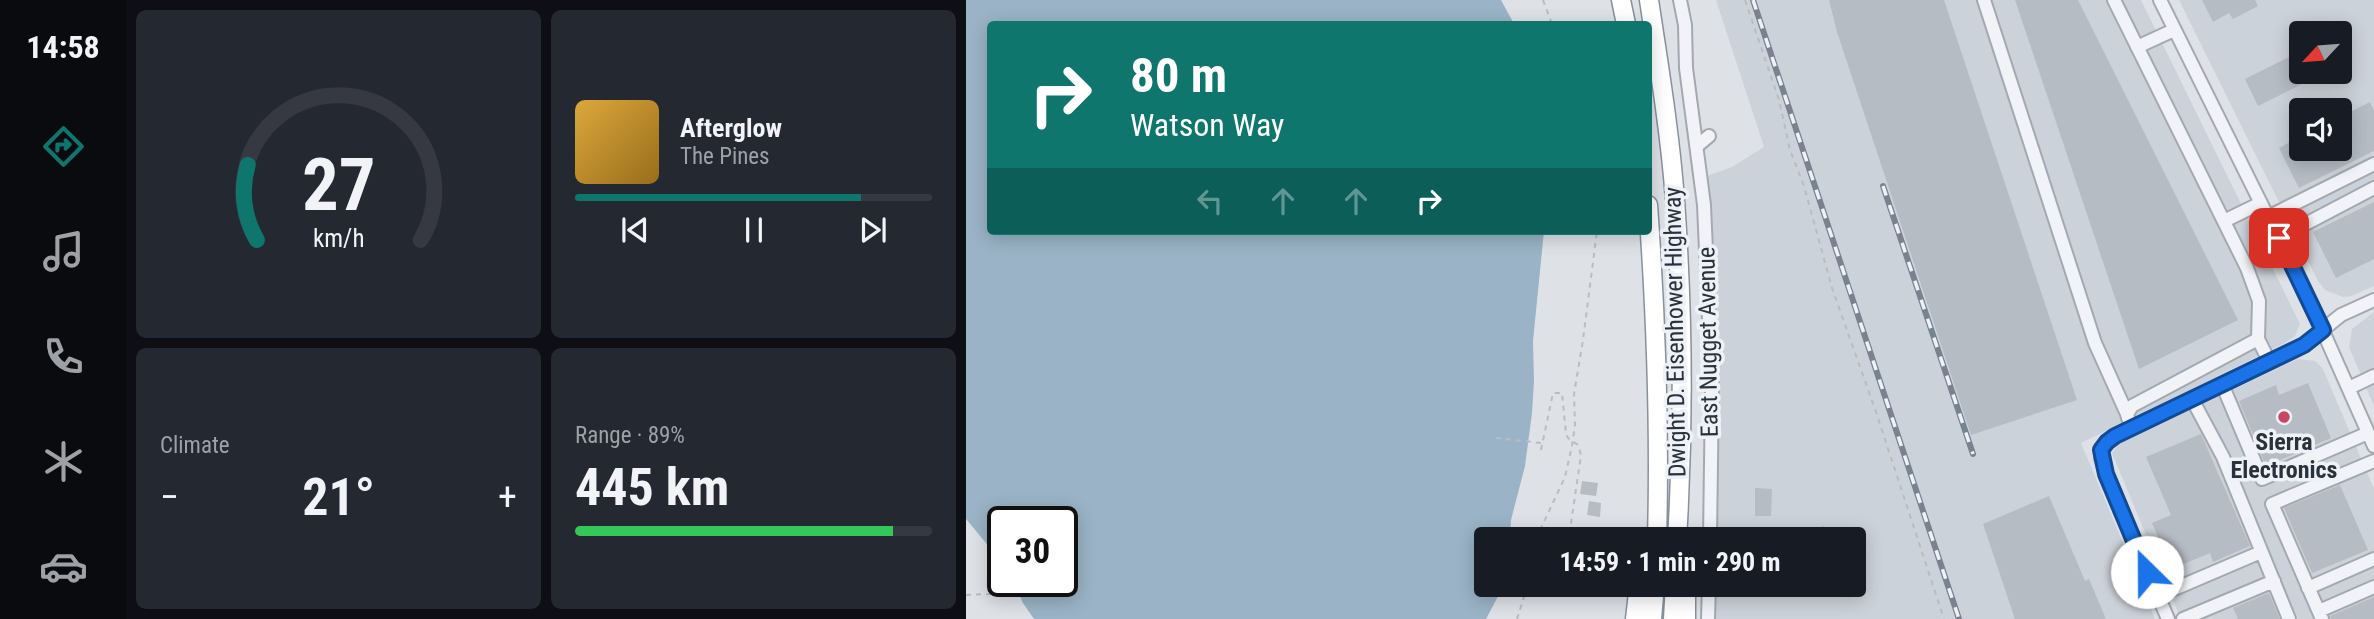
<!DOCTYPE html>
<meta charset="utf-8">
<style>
body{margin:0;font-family:"Roboto Condensed",sans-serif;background:#242831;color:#f1f3f6;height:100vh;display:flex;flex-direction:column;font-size:26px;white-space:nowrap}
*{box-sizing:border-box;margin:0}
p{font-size:23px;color:#9ea1a6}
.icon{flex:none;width:38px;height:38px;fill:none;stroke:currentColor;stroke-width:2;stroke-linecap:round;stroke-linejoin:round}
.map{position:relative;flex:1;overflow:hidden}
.drawer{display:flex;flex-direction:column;gap:10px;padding:10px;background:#0d0f14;width:840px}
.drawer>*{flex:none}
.top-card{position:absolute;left:21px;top:21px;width:665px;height:214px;border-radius:7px;box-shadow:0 4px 18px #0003;background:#0f766e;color:#fff;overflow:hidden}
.needle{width:46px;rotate:244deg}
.tools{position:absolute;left:1323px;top:21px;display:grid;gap:14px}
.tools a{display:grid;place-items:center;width:63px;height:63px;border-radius:7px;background:#171b24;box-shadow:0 4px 18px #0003;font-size:35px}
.speed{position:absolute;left:21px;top:506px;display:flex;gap:14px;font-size:35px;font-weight:700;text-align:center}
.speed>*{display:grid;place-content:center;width:91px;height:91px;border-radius:50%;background:#171b24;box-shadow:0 4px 18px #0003;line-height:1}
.speed .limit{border:4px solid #111;border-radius:10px;background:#fff;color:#111}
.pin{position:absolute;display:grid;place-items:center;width:60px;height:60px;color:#fff;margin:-30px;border-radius:14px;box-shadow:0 4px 10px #0006}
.me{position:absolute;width:77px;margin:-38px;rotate:337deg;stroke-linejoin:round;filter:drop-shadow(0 0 5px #0008)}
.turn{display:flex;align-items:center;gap:24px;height:147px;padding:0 28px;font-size:32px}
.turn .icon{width:91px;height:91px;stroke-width:2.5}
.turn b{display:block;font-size:49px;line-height:60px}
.lanes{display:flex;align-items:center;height:66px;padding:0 28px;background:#0003;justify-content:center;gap:35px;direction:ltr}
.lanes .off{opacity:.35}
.big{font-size:52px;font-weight:700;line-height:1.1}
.drawer .card{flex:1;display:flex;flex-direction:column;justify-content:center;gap:10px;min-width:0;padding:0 24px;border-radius:10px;background:#242831}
.drawer .dial{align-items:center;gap:0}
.dial svg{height:182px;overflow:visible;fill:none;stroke:#363941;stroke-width:7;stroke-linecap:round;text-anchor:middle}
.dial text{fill:#f1f3f6;stroke:none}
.song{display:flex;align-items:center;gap:21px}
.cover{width:84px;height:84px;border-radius:10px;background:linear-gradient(135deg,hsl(40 70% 55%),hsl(40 70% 35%))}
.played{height:7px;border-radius:4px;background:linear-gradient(90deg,#0f766e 80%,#363941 80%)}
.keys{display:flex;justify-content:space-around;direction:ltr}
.heat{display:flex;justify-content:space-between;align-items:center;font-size:38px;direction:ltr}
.charge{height:10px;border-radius:5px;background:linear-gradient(90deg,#34c759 89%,#363941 0)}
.drawer .tiles{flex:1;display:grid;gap:10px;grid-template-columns:repeat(2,1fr)}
.trip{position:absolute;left:508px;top:527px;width:392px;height:70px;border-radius:7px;background:#171b24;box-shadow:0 4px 18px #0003;font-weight:700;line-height:70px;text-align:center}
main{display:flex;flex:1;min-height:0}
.menu{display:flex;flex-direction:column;width:126px;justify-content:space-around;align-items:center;background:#090b0e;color:#9ea1a6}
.menu .icon{width:49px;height:49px}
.menu .on{color:#0f766e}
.menu b{font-size:32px;color:#f1f3f6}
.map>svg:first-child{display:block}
.built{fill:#ccd2d9;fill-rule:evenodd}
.water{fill:#9ab3c6}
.building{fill:#b6bcc4}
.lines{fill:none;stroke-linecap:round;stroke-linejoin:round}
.minor-casing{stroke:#a4a9b1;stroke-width:16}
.highway-casing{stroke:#86919d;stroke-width:21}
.path{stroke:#b9bdc2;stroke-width:2;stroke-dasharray:5 5;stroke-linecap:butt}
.minor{stroke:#f1f3f6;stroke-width:12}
.highway{stroke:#fff;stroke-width:18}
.rail-casing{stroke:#788390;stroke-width:6}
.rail{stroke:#eef1f5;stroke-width:3.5;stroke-dasharray:10;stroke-linecap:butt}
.route-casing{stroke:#114b97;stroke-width:18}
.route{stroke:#1a73e8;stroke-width:12}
.poi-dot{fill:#c94663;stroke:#eef1f5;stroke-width:2.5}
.labels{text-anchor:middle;stroke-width:7;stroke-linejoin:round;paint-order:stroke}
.street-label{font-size:24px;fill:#28313e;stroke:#eef1f5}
.poi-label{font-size:24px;font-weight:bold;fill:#28313e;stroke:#eef1f5}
</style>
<main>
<nav class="menu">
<b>14:58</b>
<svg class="icon on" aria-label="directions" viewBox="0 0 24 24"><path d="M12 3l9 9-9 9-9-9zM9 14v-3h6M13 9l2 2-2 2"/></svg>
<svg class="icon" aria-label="music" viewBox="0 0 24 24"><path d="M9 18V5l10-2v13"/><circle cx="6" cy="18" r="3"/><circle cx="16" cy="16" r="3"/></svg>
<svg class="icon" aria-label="phone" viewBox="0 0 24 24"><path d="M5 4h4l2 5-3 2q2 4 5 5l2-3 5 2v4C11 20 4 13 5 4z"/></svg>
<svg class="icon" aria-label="climate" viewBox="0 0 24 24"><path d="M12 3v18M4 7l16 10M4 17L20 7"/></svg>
<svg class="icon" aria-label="car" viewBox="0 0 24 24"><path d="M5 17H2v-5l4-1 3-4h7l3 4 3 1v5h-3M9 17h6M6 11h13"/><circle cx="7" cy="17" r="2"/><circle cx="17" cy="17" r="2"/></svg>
</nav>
<section class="drawer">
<div class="tiles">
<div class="card dial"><svg viewBox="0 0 100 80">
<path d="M14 69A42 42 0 1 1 86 69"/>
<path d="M14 69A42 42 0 0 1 10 36" stroke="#0f766e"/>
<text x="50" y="56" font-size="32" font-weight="700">27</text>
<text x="50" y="72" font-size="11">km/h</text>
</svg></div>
<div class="card">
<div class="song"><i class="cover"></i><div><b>Afterglow</b><p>The Pines</p></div></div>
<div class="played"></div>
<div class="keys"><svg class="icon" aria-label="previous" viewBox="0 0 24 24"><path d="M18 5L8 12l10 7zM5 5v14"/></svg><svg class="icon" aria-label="pause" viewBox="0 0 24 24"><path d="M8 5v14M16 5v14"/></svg><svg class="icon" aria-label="next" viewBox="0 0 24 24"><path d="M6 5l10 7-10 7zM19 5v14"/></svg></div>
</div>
<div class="card"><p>Climate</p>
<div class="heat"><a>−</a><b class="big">21°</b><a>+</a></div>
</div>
<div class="card"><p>Range · 89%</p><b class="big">445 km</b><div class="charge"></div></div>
</div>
</section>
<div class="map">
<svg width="1408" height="619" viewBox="0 0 1408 619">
<rect width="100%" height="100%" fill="#dee2e7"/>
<path class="built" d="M750,0h425l159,324 -5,12 -12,8 -202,99 74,176h-440l1,-34 137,-1v-45h-137l2,-138 -2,-130 -9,-95 25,-9 32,-20z
M1213,0h195v286l-23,10 -8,1 -18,-7 -7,-9zM1335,33h39v39h-39zM1335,110h39v39h-39z
M1408,312v94l-25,-59 3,-18z
M1332,359l17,2 8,8 51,120v130h-193l-69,-166 6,-8 6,-4z"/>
<path class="water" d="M0,0h535l13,24h-524v207h554l-11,110 1,40 -2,32 -7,53 -14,54 -1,19h-24v45l18,1 -18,34h-452l-11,-16 -10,-22h49v-59h-59v45l-17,-24 -20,-24z"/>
<path class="building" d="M863,0h115l133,400 -106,35 -134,-403z
M1049,0h63l160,320 -99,49z
M1236,0h53l3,6 -25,13 -4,-6 -16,9z
M1335,51v21h25l-68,34 -13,-27z
M1404,102l4,9v40l-75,37 -20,-40 22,-12v13h39v-32z
M1408,202v57l-38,19 -23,-46z
M1342,383l23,55 -65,28 -27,-65 37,-16 3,10z
M1235,434l49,112 -37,16 -3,-9 -38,16 -20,-46 19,-8 -25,-58z
M616,481l16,2 -2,13 -16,-2z
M1374,485l28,65 -56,23 -28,-65z
M789,488l17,1 -1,27h-16z
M1083,496l36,85 4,-2 17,40h-91l-32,-95z
M623,501l12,2 -1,14 -13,-2z
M858,526l4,13h-40v-2z
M1303,593l11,26h-42l-5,-11z
M1408,597v22h-43l-1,-3z"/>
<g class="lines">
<g class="minor-casing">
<path id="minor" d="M714,0l5,25 1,43 18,137 8,183 -2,151
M1018,0l111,343 32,71
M1148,0l133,268 12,33 -1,38 11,22
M1194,0l150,302 64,144
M1171,47l37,-17
M731,146l12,-10
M1302,217l106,-53
M1258,221l37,-18
M1313,238l95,-50
M1256,384l40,95 106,-46
M1383,388l25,-12
M1226,399l31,58 66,162
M1162,418l-1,-4 5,-8 126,-67
M1342,588l66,-29
M1192,596l103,-44
M1353,611l55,-24
M742,619l1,-35
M1202,619l-62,-145 -5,-16 2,-12 12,-10 189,-91 37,-30 33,-15
M1217,619l91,-38
M1356,619l-50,-115 102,-43"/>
</g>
<g class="highway-casing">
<path id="highway" d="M655,0l5,24
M683,0c10,66 21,133 26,200 8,112 9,227 2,339
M682,205c8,112 12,222 9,334
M669,619l4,-35
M686,619l3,-35
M707,619l2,-35
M720,619v-35"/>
</g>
<path class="path" d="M577,0l9,24
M779,0l34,100 11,50 14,36 28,102 44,124 68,207
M530,438l45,5
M575,450l12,-57h9l4,41 2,4 10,7 3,10 -11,75
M570,539l29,-62 7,-31 3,-21 -1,-31 9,-54 14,-109
M0,595l46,-2
M551,619l11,-35"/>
<use href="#minor" class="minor"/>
<use href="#highway" class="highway"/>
<g class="rail-casing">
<path id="rail" d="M787,0l206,619
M917,186l90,268"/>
</g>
<use href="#rail" class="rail"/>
</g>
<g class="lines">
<g class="route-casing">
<path id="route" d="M1181,572l-41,-98 -5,-24 6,-8 8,-6 189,-91 19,-15 -44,-92"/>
</g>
<use href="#route" class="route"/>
</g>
<circle class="poi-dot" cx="1318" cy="417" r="7"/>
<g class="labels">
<g class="street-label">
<text transform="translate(709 332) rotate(-91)" y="8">Dwight D. Eisenhower Highway</text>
<text transform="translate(742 342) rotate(-91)" y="8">East Nugget Avenue</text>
</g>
<g class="poi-label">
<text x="1318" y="450">Sierra<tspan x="1318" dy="28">Electronics</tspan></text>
</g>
</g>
</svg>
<div class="tools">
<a><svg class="needle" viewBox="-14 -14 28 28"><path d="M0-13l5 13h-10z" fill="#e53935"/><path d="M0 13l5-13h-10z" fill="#9ea1a6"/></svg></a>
<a><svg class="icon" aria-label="sound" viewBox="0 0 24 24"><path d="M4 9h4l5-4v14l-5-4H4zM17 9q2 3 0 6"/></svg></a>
</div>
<div class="speed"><div class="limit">30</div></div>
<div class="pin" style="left:1313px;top:238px;background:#d93025"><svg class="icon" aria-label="arrive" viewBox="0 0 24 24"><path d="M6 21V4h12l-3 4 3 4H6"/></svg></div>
<svg class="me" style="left:1181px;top:572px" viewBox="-20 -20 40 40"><circle r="19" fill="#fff"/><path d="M0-13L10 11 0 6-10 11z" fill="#1a73e8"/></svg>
<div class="trip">14:59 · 1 min · 290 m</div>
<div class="top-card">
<div class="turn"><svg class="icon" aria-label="right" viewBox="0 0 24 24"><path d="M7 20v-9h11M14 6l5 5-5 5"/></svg><div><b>80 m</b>Watson Way</div></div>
<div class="lanes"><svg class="icon off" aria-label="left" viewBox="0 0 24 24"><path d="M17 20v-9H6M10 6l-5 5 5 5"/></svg><svg class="icon off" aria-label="ahead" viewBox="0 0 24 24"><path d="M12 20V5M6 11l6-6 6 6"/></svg><svg class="icon off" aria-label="ahead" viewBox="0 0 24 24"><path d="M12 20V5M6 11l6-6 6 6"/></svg><svg class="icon" aria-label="right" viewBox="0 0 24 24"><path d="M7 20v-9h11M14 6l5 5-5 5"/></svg></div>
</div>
</div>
</main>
